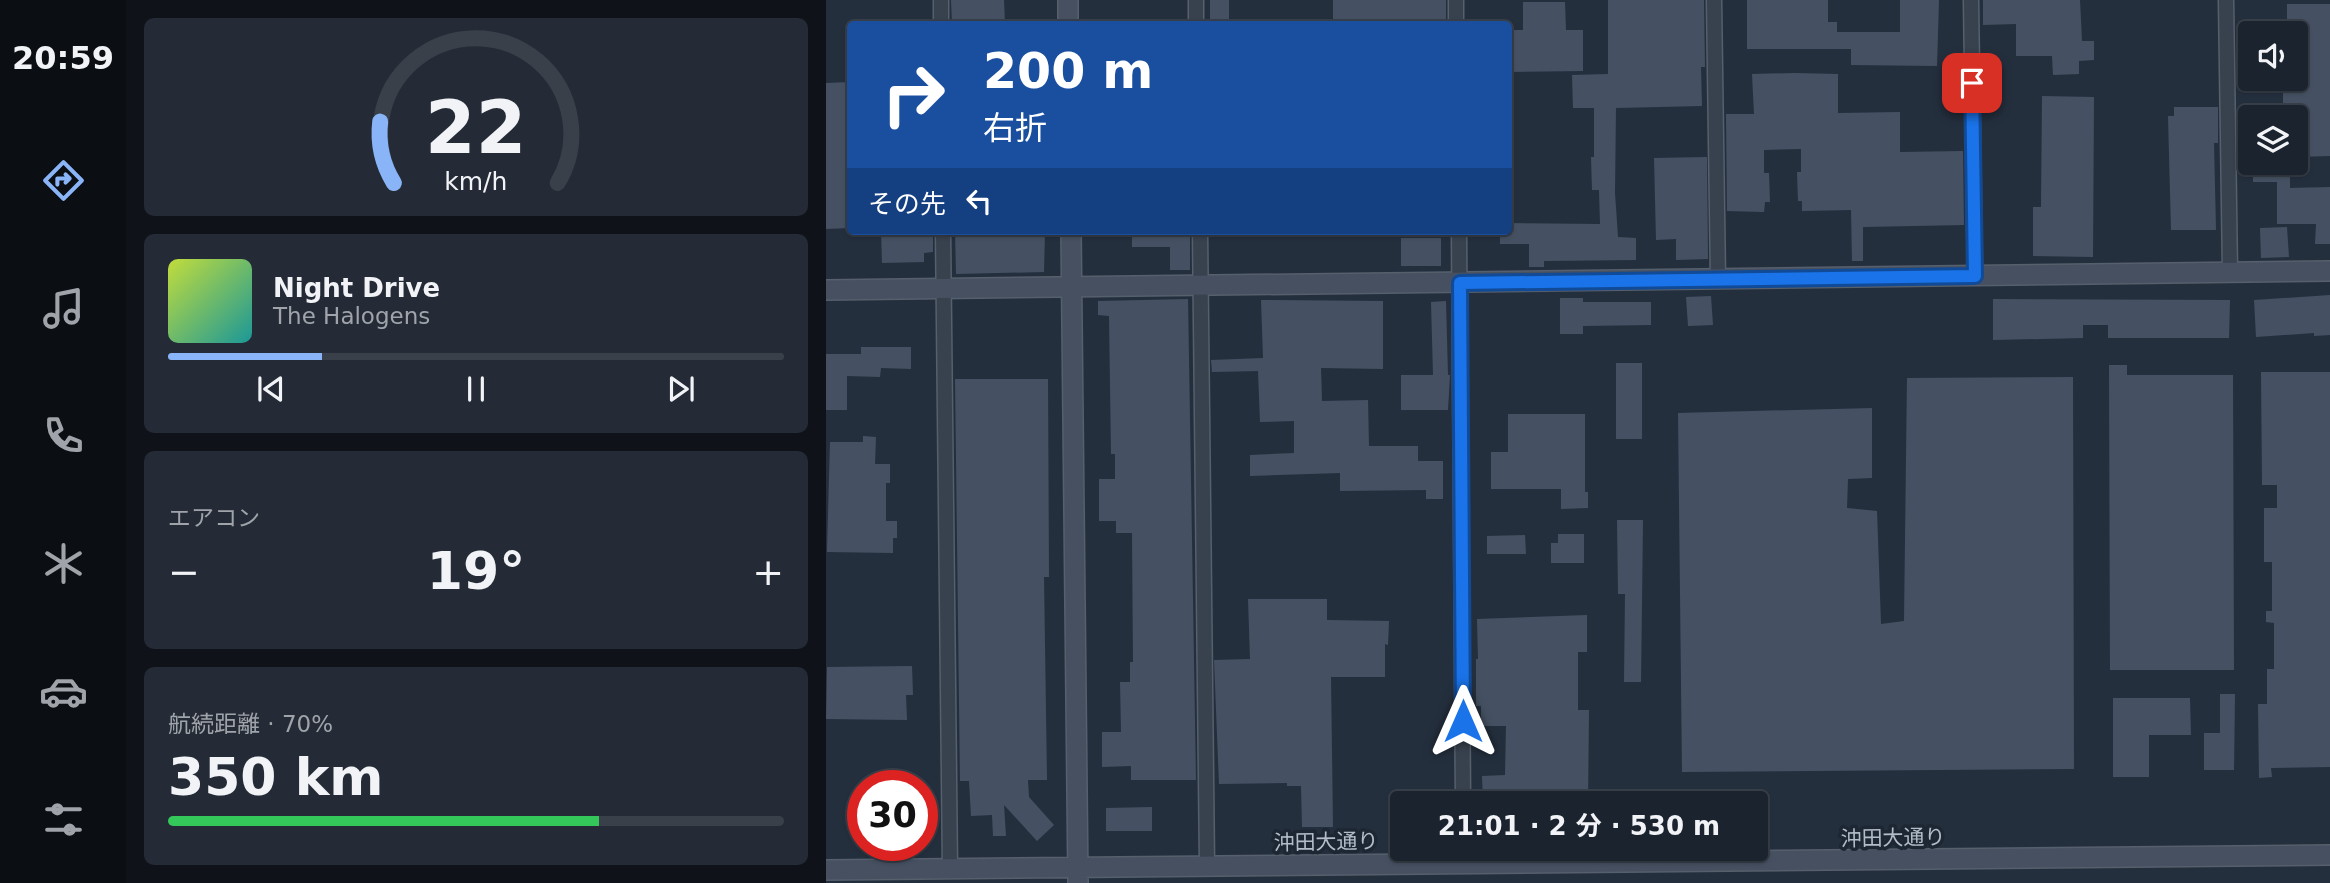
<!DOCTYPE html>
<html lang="ja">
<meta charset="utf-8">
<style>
body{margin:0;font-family:"DejaVu Sans","Noto Sans JP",sans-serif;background:#242b36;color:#f1f3f6;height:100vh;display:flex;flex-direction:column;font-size:26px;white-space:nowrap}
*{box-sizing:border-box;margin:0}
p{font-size:23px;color:#a0a4aa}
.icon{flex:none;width:38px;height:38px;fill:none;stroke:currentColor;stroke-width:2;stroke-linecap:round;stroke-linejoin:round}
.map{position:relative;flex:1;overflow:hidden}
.drawer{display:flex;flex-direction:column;gap:18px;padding:18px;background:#0f1319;width:700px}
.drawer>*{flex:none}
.guide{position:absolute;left:21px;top:21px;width:665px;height:214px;border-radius:7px;box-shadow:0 2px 5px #0004,0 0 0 2px #39404a;background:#1a4fa0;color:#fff;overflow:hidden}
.fabs{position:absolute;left:1412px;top:21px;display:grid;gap:14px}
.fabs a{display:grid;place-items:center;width:70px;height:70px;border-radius:7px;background:#1b232e;box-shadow:0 2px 5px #0004,0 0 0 2px #39404a;font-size:35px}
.speed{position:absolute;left:21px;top:770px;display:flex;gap:14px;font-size:35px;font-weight:700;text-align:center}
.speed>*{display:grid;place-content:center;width:91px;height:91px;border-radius:50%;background:#1b232e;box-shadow:0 2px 5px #0004,0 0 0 2px #39404a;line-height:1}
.speed .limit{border:10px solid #d22;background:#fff;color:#111}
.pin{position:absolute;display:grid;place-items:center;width:60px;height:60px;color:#fff;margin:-30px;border-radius:14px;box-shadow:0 4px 10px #0006}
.me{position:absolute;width:77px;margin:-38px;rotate:0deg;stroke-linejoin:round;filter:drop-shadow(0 0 5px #0008)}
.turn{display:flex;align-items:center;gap:24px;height:147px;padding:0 21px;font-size:32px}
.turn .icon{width:91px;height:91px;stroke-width:2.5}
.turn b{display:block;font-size:49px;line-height:60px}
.then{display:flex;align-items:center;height:66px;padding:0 21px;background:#0003;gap:14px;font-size:26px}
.big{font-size:52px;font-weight:700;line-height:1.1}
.drawer .widget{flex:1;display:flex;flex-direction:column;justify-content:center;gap:10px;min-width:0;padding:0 24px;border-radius:10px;background:#242b36}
.drawer .dial{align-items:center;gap:0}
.dial svg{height:182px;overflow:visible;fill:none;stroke:#39404a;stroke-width:7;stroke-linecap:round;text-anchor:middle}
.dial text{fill:#f1f3f6;stroke:none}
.song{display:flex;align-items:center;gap:21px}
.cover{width:84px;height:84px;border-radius:10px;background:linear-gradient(135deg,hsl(70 70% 55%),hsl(180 70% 35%))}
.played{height:7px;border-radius:4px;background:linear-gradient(90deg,#8ab4f8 25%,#39404a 25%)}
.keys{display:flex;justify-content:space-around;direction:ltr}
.heat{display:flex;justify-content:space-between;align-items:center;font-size:38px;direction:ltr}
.charge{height:10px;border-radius:5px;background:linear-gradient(90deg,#34c759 70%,#39404a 0)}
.trip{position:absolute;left:564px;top:791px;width:378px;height:70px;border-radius:7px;background:#1b232e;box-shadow:0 2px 5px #0004,0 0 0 2px #39404a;font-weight:700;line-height:70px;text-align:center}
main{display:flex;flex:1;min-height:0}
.tabs{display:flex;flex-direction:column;width:126px;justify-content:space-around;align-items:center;background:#0b0e12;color:#a0a4aa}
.tabs .icon{width:49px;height:49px}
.tabs .active{color:#8ab4f8}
.tabs b{font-size:32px;color:#f1f3f6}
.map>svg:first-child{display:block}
.building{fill:#455162}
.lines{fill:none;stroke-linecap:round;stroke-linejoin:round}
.street-casing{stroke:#565f6c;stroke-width:17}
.secondary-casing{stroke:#565f6c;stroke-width:22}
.street{stroke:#38414e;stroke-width:14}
.secondary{stroke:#465061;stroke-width:19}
.route-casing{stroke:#114b97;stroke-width:18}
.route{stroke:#1a73e8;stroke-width:12}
.labels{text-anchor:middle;stroke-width:7;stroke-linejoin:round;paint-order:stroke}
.street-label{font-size:21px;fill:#b4bcc9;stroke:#1d2633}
</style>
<main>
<nav class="tabs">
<b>20:59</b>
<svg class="icon active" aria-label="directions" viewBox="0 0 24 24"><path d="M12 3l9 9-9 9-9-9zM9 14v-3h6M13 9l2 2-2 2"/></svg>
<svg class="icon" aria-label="music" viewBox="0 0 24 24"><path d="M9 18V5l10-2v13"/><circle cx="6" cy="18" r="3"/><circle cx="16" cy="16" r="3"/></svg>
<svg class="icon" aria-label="phone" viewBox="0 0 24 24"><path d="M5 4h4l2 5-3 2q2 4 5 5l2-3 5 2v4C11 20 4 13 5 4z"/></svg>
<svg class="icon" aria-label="climate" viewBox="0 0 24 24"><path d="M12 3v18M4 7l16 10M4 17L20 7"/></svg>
<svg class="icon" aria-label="car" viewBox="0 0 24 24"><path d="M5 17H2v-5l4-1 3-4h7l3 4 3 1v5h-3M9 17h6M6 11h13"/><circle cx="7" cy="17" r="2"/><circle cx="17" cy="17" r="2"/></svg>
<svg class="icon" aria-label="filters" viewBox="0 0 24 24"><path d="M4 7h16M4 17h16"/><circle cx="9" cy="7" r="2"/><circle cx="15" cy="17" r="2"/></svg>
</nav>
<section class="drawer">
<div class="widget dial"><svg viewBox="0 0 100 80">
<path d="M14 69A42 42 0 1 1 86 69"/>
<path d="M14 69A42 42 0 0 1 8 42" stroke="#8ab4f8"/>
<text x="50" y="56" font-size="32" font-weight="700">22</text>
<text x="50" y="72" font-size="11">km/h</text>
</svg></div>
<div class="widget">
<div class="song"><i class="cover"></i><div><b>Night Drive</b><p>The Halogens</p></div></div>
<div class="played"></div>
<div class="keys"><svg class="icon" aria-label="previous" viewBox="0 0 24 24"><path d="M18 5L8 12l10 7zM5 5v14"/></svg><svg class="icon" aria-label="pause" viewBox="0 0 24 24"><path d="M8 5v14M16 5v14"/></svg><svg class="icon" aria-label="next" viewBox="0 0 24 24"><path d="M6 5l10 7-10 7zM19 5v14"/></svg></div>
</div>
<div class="widget"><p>エアコン</p>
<div class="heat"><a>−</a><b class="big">19°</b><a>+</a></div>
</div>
<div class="widget"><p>航続距離 · 70%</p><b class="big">350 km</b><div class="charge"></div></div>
</section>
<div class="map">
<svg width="1504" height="883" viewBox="0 0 1504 883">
<rect width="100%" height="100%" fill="#242f3e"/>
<path class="building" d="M125,0h53l1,24h-53z
M384,0h19v24h-19z
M507,0h113v24h-113z
M782,0h96l1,67h-4l1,39 -86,2 -1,85 3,44 18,1v22l-92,1v6h-15v-23h-29v-13h8v-8l92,1 -1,-34h-7l-1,-33h3v-49h-21l-1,-33 36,-1z
M921,0h81v22h9v10h63v-32h39l-2,66 -86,-1v-16h-104z
M1157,0h97l2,41h12v19l-15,1v13l-26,1 -1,-19h-36v-32l-33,1z
M697,2h42l1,28h17v41l-75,1v-42h15z
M1461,4h43v152l-34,1v-40h-13v-38h13v-46h-9z
M968,73l44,1v39l62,-1v40l63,-1 1,74 -101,2v34h-11l-1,-51 -49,1v-10h-4l-1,-29h4v-23l-37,1v23h5l1,29h-5l-1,10 -37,-1 -1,-97h28l-2,-40z
M24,82v146l-24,1v-146z
M1216,96l52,1 -1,160 -60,-1v-49h8z
M1348,107h44v36h-4l2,87h-45l-3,-114h6z
M881,157l1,102 -32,1v-21l-20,1 -2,-82z
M1427,163h37v25l40,-1v57h-15l1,-20h-39v-42h-24z
M1461,227l2,30 -28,1 -1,-30z
M55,231h52v21l-9,1v9l-42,1z
M129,231h90l-1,41 -88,2z
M306,231h58v39h-20v-23h-38z
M575,238h40v28h-40z
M1504,295v40l-16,1v-3l-58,4 -2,-37z
M885,296l2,29 -25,1 -2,-29z
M734,298h23v4h68v23l-68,1v8h-23z
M362,299l8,481h-65v-14l-29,1v-35h19l-1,-50h10v-20h3l-1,-129h-16v-12h-17v-42h16v-25h-4l-2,-138 -11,-1v-14z
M1167,299l237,1 -1,38h-121v-13h-25v13l-90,2z
M435,300l122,1v68l-62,-1 1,33 46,-1 1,46h49v15h25v38h-17v-9l-86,1v-18l-90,3v-21l44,-2v-32l-34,1 -2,-51 -46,1 -1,-12 52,-2z
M620,301l2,74h2l-2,35h-47v-35h32l-2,-73z
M35,347h50v22l-30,-1 -1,9 -33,-1v34h-21v-56h35z
M790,363h26v76h-26z
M1283,365h18v10h106l1,295h-124z
M1435,372h69v395l-59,1 1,9 -13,1 -1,-74h9v-35h7v-46l-8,-1v-11h6v-49h-8v-54h13v-23h-15z
M1247,377l1,392 -392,3 -4,-359 194,-5v70l-24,1 -1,29 30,3 4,113 23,-3 3,-243z
M129,379h93l1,198h-5l3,203h-19l1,17 25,28 -17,16 -33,-36 2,31h-13l-1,-21 -21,1 -2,-35h-9z
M682,414h77v78h3v16l-27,1v-20h-70v-37h17z
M37,436l13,1 -1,27h15v19h-4v38h11v17h-4v15l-66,-1 3,-110h33z
M791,520h26l-2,162h-17l1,-88h-7z
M732,534h26v29h-33v-20h7z
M699,535l1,19h-39v-18z
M422,599h79v21l62,1 -1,24 -3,-1v33h-54l2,150h-31l-1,-41h-14v-3l-68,1 -5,-124 36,-1z
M761,615v37h-9v58h11l-1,93h-105l-1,-27 23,-1 1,-49h-25v-20h-5v-47h2l-1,-40z
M86,666l1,29h-7l1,25 -81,-1 1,-52z
M1394,694h15l-1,76h-30v-37h16z
M1287,698h77l1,37h-42v42h-36z
M326,807v24h-46v-23z"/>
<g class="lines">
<g class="street-casing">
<path id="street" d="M115,0v24
M370,0v24
M630,0v24
M888,0l4,280
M1145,0l4,276
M1400,0l4,272
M117,231l7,638
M374,231l7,635
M633,231l4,572"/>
</g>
<g class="secondary-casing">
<path id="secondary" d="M242,0v24
M245,231l7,652
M0,290l1504,-19
M0,870l1504,-15"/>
</g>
<use href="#street" class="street"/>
<use href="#secondary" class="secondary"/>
</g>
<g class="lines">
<g class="route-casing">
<path id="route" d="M637,721l-3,-438 515,-7 -3,-193"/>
</g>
<use href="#route" class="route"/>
</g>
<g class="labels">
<g class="street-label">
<text transform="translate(1067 838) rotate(-1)" y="7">沖田大通り</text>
<text transform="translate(500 842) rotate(-1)" y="7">沖田大通り</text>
</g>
</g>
</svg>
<div class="fabs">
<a><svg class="icon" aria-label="sound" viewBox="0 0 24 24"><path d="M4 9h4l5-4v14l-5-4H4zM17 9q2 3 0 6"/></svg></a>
<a><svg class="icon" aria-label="layers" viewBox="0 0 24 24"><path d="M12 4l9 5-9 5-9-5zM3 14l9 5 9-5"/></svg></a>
</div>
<div class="speed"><div class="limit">30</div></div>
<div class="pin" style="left:1146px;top:83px;background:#d93025"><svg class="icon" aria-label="arrive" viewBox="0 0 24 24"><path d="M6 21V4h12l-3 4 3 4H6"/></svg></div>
<svg class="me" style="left:637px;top:721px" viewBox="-20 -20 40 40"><path d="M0-17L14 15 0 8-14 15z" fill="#1a73e8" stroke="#fff" stroke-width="4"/></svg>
<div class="trip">21:01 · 2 分 · 530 m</div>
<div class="guide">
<div class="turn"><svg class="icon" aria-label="right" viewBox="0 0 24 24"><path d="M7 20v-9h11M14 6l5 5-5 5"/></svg><div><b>200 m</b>右折</div></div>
<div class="then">その先<svg class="icon" aria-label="left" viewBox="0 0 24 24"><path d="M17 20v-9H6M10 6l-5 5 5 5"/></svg></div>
</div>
</div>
</main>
